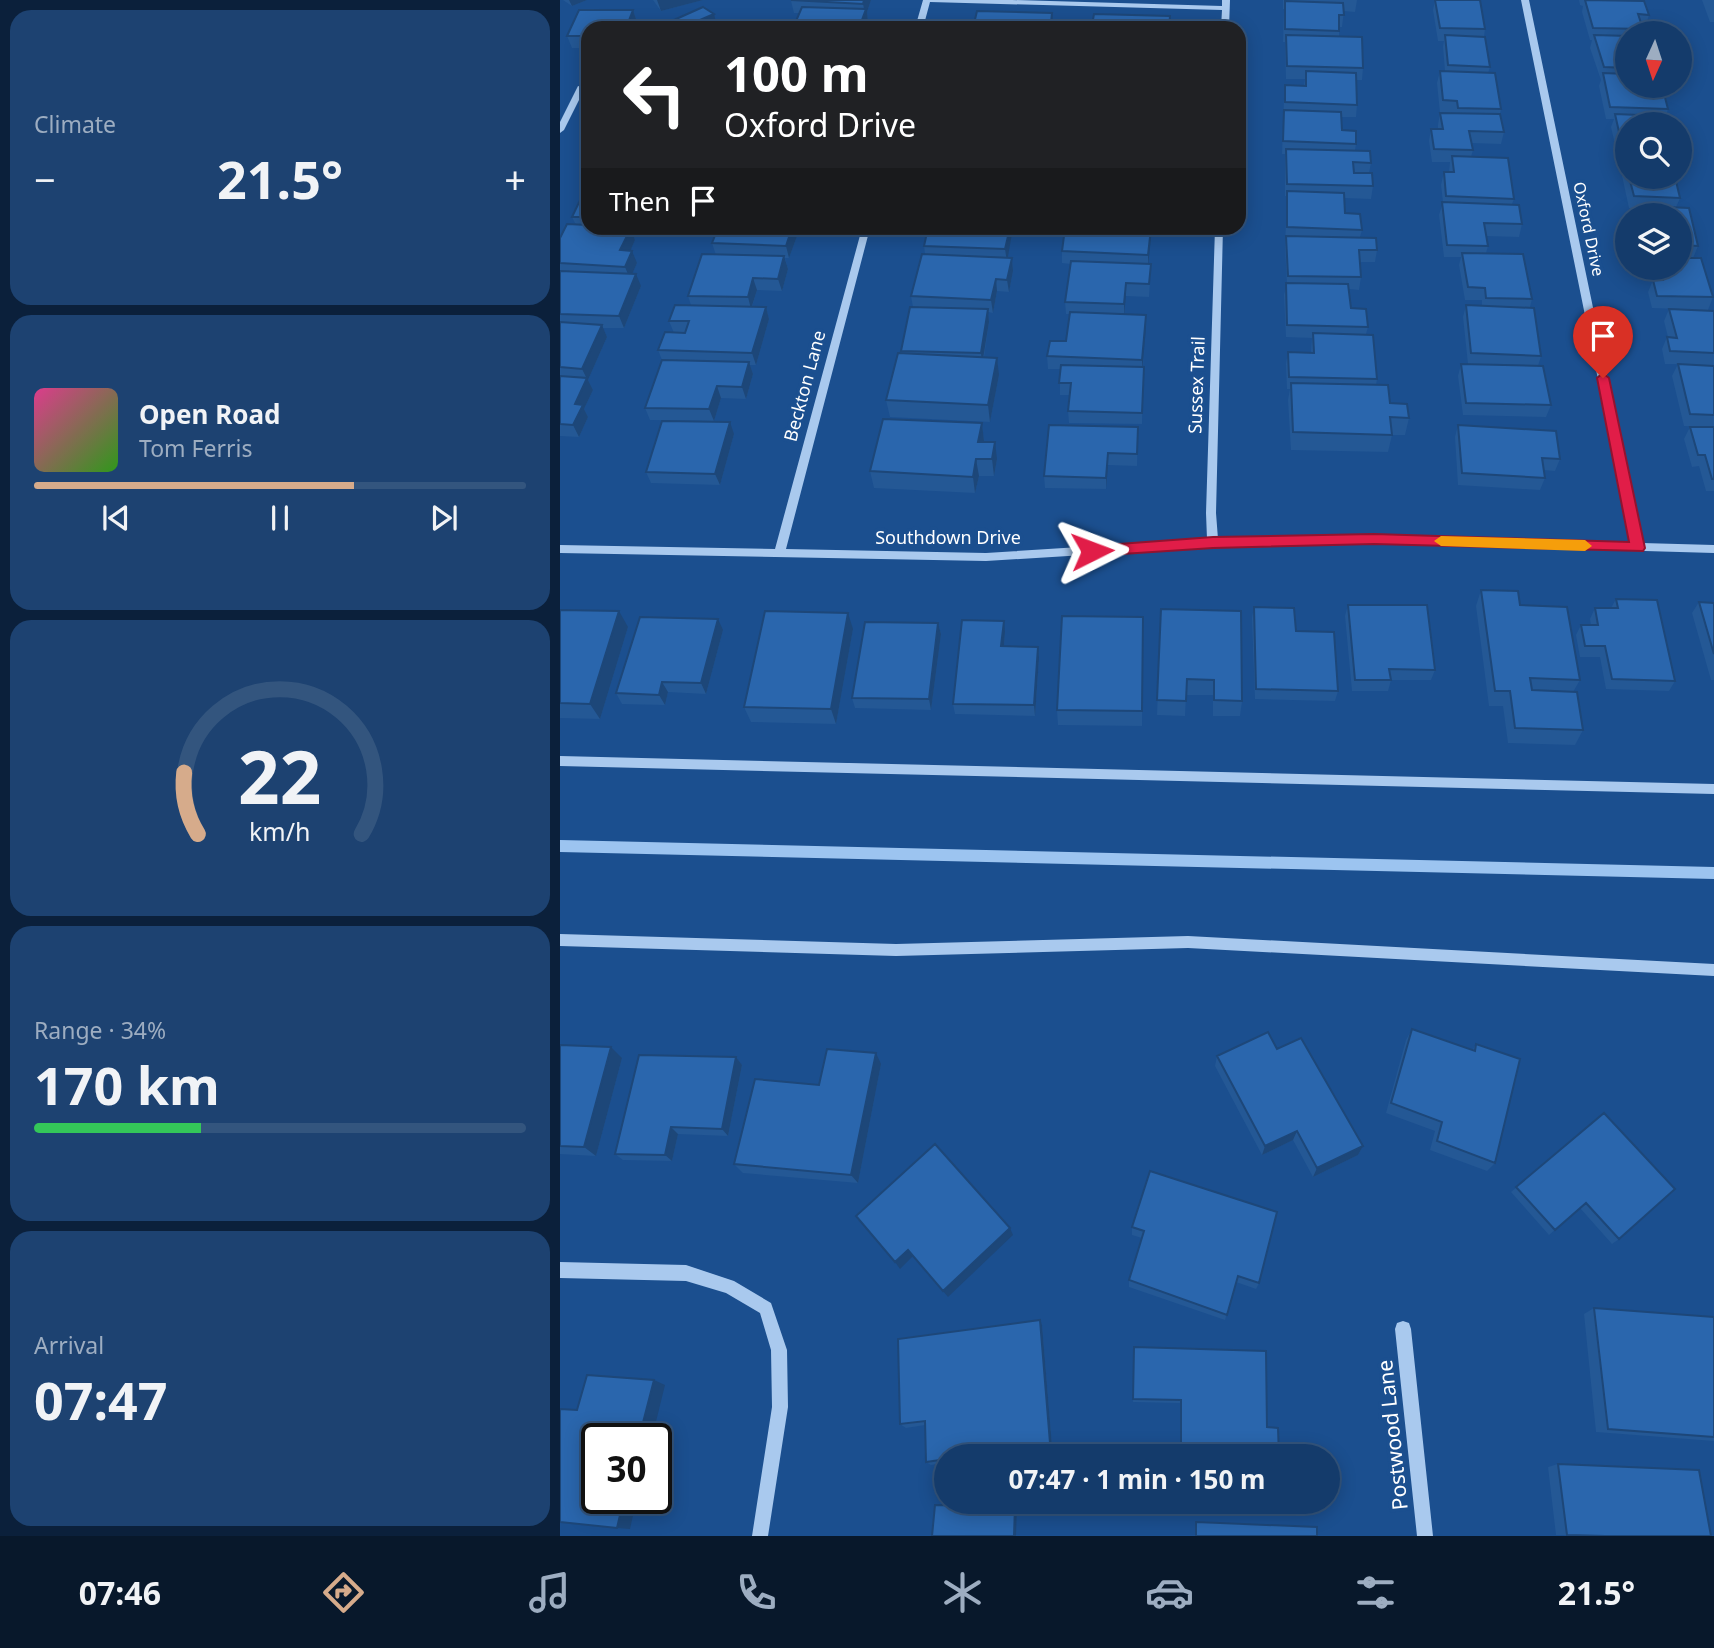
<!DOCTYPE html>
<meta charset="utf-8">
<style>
body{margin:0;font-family:"Noto Sans",sans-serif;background:#1d4271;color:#f1f3f6;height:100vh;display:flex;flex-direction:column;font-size:26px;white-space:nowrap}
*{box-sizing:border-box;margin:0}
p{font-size:23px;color:#9dadc1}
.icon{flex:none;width:38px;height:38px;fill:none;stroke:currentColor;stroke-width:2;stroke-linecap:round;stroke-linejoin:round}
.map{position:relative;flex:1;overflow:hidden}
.drawer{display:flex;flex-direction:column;gap:10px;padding:10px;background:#0b203b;width:560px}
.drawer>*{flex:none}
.guide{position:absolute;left:21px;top:21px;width:665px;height:214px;border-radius:21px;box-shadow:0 4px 18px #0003,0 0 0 2px #33557e;background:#202124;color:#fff;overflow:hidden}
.needle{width:46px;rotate:183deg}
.fabs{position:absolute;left:1055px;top:21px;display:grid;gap:14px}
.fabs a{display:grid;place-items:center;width:77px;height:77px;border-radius:50%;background:#143b6b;box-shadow:0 4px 18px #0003,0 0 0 2px #33557e;font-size:35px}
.speed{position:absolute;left:21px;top:1423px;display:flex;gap:14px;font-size:35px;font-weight:700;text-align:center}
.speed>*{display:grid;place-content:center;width:91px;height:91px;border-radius:50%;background:#143b6b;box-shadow:0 4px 18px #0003,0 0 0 2px #33557e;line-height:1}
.speed .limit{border:4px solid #111;border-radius:10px;background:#fff;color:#111}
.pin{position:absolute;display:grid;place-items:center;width:60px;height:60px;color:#fff;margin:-72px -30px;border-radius:50% 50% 50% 0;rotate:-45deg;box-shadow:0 0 7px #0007}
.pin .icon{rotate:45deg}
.me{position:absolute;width:77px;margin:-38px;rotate:87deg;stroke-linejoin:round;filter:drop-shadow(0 0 5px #0008)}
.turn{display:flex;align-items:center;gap:24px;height:147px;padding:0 28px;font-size:32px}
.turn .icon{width:91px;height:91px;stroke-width:2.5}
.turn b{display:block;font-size:49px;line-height:60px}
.then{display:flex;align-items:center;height:66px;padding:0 28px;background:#0003;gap:14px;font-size:26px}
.big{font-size:52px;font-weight:700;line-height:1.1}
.drawer .widget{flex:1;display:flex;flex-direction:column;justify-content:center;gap:10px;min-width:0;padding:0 24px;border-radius:21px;background:#1d4271}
.drawer .dial{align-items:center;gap:0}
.dial svg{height:182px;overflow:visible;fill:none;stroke:#33557e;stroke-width:7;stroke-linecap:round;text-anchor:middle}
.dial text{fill:#f1f3f6;stroke:none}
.song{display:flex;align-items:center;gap:21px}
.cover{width:84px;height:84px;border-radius:10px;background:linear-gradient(135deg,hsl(330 70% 55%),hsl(110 70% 35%))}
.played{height:7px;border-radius:4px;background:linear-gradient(90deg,#d6ab8b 65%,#33557e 65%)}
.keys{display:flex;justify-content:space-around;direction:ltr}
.heat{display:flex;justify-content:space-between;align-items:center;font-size:38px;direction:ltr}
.charge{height:10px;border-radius:5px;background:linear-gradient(90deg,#34c759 34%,#33557e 0)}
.trip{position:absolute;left:374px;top:1444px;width:406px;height:70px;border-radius:35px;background:#143b6b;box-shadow:0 4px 18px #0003,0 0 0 2px #33557e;font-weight:700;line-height:70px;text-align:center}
.tab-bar{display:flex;height:112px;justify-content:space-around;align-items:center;background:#08182b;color:#9dadc1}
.tab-bar .icon{width:49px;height:49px}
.tab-bar .on{color:#d6ab8b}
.tab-bar b{font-size:32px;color:#f1f3f6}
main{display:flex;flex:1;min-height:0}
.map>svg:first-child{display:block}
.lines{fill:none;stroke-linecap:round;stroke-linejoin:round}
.stream{fill:#9cc4f0;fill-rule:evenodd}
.minor{fill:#a9c9ee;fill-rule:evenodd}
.wall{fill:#245895}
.shaded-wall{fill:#1d4779}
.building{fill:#2a66ad;stroke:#1d4779;stroke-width:2}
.route{fill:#e11d48;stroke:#92132f;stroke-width:2}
.slow{fill:#f59e0b}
.labels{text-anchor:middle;stroke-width:7;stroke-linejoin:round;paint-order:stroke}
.far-street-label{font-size:16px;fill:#fff;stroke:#1b4f8f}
.street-label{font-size:18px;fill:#fff;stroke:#1b4f8f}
.near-street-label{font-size:21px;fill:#fff;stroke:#1b4f8f}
</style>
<main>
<section class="drawer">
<div class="widget"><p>Climate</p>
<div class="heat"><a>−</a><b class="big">21.5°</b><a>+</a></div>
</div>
<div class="widget">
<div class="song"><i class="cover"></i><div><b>Open Road</b><p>Tom Ferris</p></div></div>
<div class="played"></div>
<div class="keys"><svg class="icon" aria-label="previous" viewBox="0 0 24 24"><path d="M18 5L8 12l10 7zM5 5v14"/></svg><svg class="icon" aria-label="pause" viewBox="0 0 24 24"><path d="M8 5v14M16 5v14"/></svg><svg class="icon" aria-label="next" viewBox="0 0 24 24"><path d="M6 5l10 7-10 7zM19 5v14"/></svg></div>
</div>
<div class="widget dial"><svg viewBox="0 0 100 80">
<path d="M14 69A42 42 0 1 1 86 69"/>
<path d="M14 69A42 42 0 0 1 8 42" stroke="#d6ab8b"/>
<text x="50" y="56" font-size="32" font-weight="700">22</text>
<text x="50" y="72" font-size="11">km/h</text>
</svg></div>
<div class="widget"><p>Range · 34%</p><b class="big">170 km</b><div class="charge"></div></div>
<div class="widget"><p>Arrival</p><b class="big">07:47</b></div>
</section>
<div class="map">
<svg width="1154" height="1536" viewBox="0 0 1154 1536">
<rect width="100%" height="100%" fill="#1b4f8f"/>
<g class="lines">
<path class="stream" d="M0,840l1154,27v12l-1154,-27z"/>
<path class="minor" d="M363,0h89l210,6v-6h8l-1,28h-8l1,-18 -292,-8 -7,26h-8z
M961,0h8l113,543 72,2v8l-340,-10 -161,4 -227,14 -426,-8v-8l215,4 87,-321h8l-84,321 200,4 221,-14 -1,-26 9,-285h8l-7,285 2,26 156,-4 257,7z
M18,86l7,2 -21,42 -4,3v-11z
M0,756l1154,28v10l-1154,-28z
M0,934l336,10 292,-8 526,28v12l-526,-28 -292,8 -336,-10z
M0,1262l126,3 48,16 37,22 16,47 1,57 -20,129h-16l20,-129 -1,-57 -11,-37 -34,-20 -40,-12 -126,-3z
M843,1321l6,2 2,6 22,207h-16l-22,-207 2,-6z"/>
</g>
<path class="wall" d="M3,0h24l-15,6z
M93,0h50l-42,11z
M311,0l-4,12 1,10 -2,6h-73l7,-15h-6l-3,-12z
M723,0h74l-2,12 -11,-1 -2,16h-3v9l24,32 -1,12h-5v25l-1,12h-15l1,13 14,14 -1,6 16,13 -2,10 4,13 -2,13 -27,-1 1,15 17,17 -2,7 17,13 -2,12h-15l1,15 -2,13 -10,-1 2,19 17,19 -2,7 11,45 -1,6 14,18 19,15 -4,17h-13l-4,17 -97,-2 -3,-50 2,-11h-3l-1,-25 2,-12 23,1 1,-15 -26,-1 -2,-42 3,-12 -2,-35 2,-52h-2v-42h-3l2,-56 1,-13 19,1 1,-7h-19l-1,-37h-2l1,-33h-1z
M875,0h45l5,29 -1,8 6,30 -2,6 13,36 -1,5 4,18 -3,12 -30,-1 2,7 -2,7 43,42 -2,5 10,20 -3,13 -33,-1 2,10 -2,7 46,46 -2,8 11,49 -3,10 13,39 -5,12 -83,-2 -5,-39 3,-12h7l-5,-47 3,-12h16v-5h-17l-6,-35 2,-8h-17l-5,-42 4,-13 -2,-17 3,-13h5l1,-10h-18l-3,-21 2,-12h7v-4l2,-12 -3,-30 3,-12h5l-2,-24 1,-6h-6l-5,-31z
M1019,0h39l31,15 -4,12h-3l1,2 -2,4h-13v53l40,23 -4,12 -36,3v53h47l5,21 -4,9 22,39 -5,12 -13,-1v-42h-39l2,-6 -14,-1 -8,-37 3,-9h-5l-8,-35 3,-8h-8l-7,-33 2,-6 -11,-32 2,-8h-2l-8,-28 1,-6 -3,-1z
M1142,0h12v22h-4z
M19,10h54l4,12 -2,6h-47v20h-16l-5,-12z
M492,13l1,15h-80z
M532,25l77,3h-76z
M28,194v34h67l-1,3h-22l3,9 -5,11 7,12 -5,11 9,12 -17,42h-21l4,9 -19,43 5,10 -9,19 4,8 -9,20 -19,-1v-198l16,-13 -4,-8z
M240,228l-11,30h-4l3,11 -6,22 -25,-1 -5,17h14l3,12 -13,46h-6l3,9 -7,25 -25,-1 -7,23 -64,-1 -5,-12 17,-48 -4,-10 16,-17 -5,-12 22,-16 -3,-9 28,-41 -4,-12z
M453,228l-6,30h5l1,13 -4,21 -12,-1 -4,22 -5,-1 1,10 -5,35 15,18 -9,47 -100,-5 -4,-17 15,-47v-2l12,-44 -2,-11 14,-42 -1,-8z
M592,228l-4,36h3l-2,33 -23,-1 -2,18 22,1 -3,52 -1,57 -73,-1 -1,-12 2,-16h-10v-26h-12l-1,-13 19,-15 3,-27h-3l-1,-12 6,-38 -9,-1v-12z
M1092,268h28l33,29 -5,13 -56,-2 -4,-16 5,-12h2l-3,-10z
M1109,309l45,2v180h-8l-7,-25 -7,1 -8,-28 6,-12h20l-26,-1 -12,-50 6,-12h-13l-3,-15 5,-12h1l-4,-16z
M422,423l2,19 13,17 -3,17h-15l-4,17 -101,-5 -4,-17z
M898,425l102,34 -5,12 -11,-1 1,8 -5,12 -82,-5 -3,-48z
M578,427l-1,39 -29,-1 -2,24 -61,-1 -1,-12z
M174,434l-14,51 -69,-2 -5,-11z
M921,590l39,15 60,75 -7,12 10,38 -8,15 -67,-2 -5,-37h-14l-13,-100z
M1056,599l59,82 -6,10 -63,-2 -6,-32h-20l-4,-22 5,-10h10l-1,-6 5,-11h16z
M1139,602l15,1v77h-3l-19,-67z
M788,605l87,65 -4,10h-40l-3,11h-36l-7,-75z
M694,607l42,24 42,60 -3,10 -80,-2 -3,-81z
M601,609l81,92 -2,15h-27v-21h-27l-1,21 -28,-1z
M0,610l68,17 -28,92 -40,-1z
M583,617l-1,109 -84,-1 -1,-15z
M378,623l3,11 -10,76 -76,-2 -3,-10z
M293,629l-17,95 -85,-2 -7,-15z
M163,630l-17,64 -38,-2 -3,13 -43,-1 -6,-11z
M445,632l-1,14 34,1 1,11 -4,58 -80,-2 -2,-10z
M852,1029l60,22 4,-7 19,119 -8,8 -57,-21 5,-19 -49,-18 20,-73z
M0,1045l62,13 -26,98 -36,-2z
M717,1049l86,97 -5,9 -45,22 -20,-37 -31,15 -47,-89 2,-10z
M176,1057l6,8 -14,71 -50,-2 -6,27 -49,-1 -8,-6z
M321,1064l-23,119 -115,-10 -9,-9 85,-79z
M1044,1113l15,126 -7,5 -32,-36 -31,27 -38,-43z
M590,1171l109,112 -3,6 -20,-7 -11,38 -96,-33v-7l13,-42 -10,-3v-8z
M1034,1308l120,9v124l-118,-9 -12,-118z
M480,1320l2,5 10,121 -64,10h-41v6l-16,3 -5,-3 -1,-37 -19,3 -6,-4z
M574,1347l133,80 12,29h-99v-53l-47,-1z
M998,1464l153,72 -155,-1 -8,-68z"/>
<path class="shaded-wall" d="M9,0h18l-15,6z
M97,0h46l-42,11z
M304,0h7l-4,12 1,10 -2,6h-7l6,-15 -2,-9z
M73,10l4,12 -2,6h-9z
M492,13l1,12v3h-2z
M154,14l3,12 -4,2 -13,-8z
M71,228l4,12 -10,23 -5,-13z
M232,228h8l-11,30 -3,-12z
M450,228h3l-6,34 -2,-13z
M591,228h1l-4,39v-12z
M72,251l5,12 -7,16 -5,-12z
M224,256l4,13 -6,22 -4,-12z
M452,258l1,13 -4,21 -2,-12z
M76,274l5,12 -17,42 -5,-12z
M193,278l4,12 -6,19 -3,-12z
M436,279l1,12 -4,22 -2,-13z
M566,283v13l-2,20v-12z
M206,307l3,12 -13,46 -4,-12z
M428,309l1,13 -7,43 -1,-12z
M586,315v12l-4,46v-13z
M42,325l5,12 -19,43 5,10 -9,19 4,8 -9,20 -6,-12 2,-21 12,-25 -5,-10z
M437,358l2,17 -9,47 -2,-17z
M189,362l4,12 -7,25 -4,-12z
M157,386l4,12 -7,23 -5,-12z
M170,422l4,12 -14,51 -5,-11z
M422,423l2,18 -3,18 -3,-17z
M435,442l2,17 -3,17 -2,-17z
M548,453v12l-2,24v-11z
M416,459l3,17 -4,17 -2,-16z
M59,611l9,16 -28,92 -10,-15z
M288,613l5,16 -17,95 -5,-15z
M158,619l5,11 -17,64 -5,-11z
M444,621l1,11 -2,25 -2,-11z
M378,623l3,11 -10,76 -2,-11z
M478,647l1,11 -4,58 -1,-11z
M102,682l6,10 -3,13 -6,-10z
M51,1047l11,11 -26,98 -12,-9z
M316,1053l5,11 -23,119 -7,-8z
M176,1057l6,8 -14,71 -6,-7z
M111,1127l7,7 -6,27 -7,-6z
M737,1131l-4,9 -31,15 3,-9z
M803,1146l-5,9 -45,22 4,-9z
M450,1228l3,7 -65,62 -5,-6z
M348,1250l5,6 -13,13 -5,-7z
M480,1320l2,5 10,121 -2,-3z
M94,1380l11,5 -13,53h-13z
M64,1498h13l-7,31 -13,-1z
M455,1506h2l-1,30h-2z"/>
<path class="building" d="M231,0h73l-1,4z
M875,0h45l5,29 -45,-1z
M1025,0l59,1 5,14 -11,-1 5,15 -50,-1z
M725,1l58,2 1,12h-5v16l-54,-2z
M143,7l11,7 -14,6 9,6 9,-4 10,6h-72z
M242,7l64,2 -7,19h-66z
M19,10h54l-7,18h-38v8h-21z
M417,11l75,2 -1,10h-15l-1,5h-62z
M534,14l76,2 -1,12h-63l1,-3h-15z
M726,35l76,2 1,31 -76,-2z
M885,35l40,2 5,30 -42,-2z
M1034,35l34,1v32l-24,-1z
M746,71l50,2 1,32 -72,-3v-17l21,1z
M880,71l55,2 6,36 -43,-1 -1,-7 -14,-1z
M1043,73l25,1v12h34l6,23 -58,-2z
M724,110l57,2 1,18 14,1v13l-73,-3z
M880,113l60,1 4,18 -35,-1 4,19 -39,-1 -3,-20h12z
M1055,114l48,2 2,8h-37v26h-5z
M726,149l84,2 1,12 -18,-1 1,11h18l1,13 -86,-2z
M892,156l56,2 6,41 -68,-3 -2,-24h10z
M1069,177h46l5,21 -46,-2z
M727,191l57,2 1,20 15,1 2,16 -75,-3z
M23,194h5v23h-16z
M882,202l77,3 3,19 -38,-1 4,23 -41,-1z
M1084,206l45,2 9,38 -18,-1v-30h-34z
M7,224l21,1v3h43l-11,22 12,1 -7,16 -65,-4v-25z
M158,228h74l-6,18 -74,-3z
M368,228h82l-5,21 -81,-3z
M505,228h86l-3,27 -86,-4z
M726,236l90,2 1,12h-18l2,27 -73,-1z
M902,253l61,1 9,45 -46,-1 -1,-10 -17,-1z
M142,254l82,2 -6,23 -25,-1 -5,19 -60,-1z
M362,254l90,4 -5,22 -11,-1 -5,21 -80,-4z
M1120,258h21l12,39 -56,-1 -4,-16h10l-3,-12h20z
M511,261l80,3 -2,20 -23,-1 -2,21 -59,-2z
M0,271l76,3 -17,42 -59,-2z
M726,283l62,1 3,24 15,1 2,18 -81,-2z
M115,305l91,2 -14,46 -94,-3 7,-18 20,1 4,-12h-20z
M906,305l68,3 7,48 -70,-3z
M350,307l78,2 -7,44 -80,-2z
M1109,309l45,2v42l-44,-2 -3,-14 10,1z
M510,312l76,3 -4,45 -95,-4 3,-15h16z
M0,322l42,3 -20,44 -22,-2z
M753,333l60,2 4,44 -88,-2 -1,-25 26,1z
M338,353l99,5 -9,47 -102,-5z
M102,360l87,2 -7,25 -25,-1 -8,23 -64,-1z
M901,364l82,2 8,39 -85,-2z
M1118,364l36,2v49l-24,-1z
M501,365l83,2 -2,46 -74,-2 3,-28h-12z
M0,376l27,2 -12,26 8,1 -10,20 -13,-1z
M731,383l97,2 2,18 17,1 2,14 -19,-1 2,18 -99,-3z
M323,419l99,4 -4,19h17l-3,17h-16l-3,18 -103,-6z
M102,421l68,1 -15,52 -69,-2z
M489,425l89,2 -1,27 -29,-1 -2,25 -62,-2z
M898,425l98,6 4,28 -18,-1 3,20 -83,-5z
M1130,427h24v52h-2l-7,-24h-7z
M921,590l37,1 2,14 47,2 13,73 -50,-2 2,12 45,2 6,38 -68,-2 -5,-37h-15z
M1056,599l41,1 18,81 -63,-2 -7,-33h-20l-4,-21h17l-3,-17h23z
M1139,602l15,1v51z
M788,605h79l8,65 -46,-1 2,11h-36z
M694,607l40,1 2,23 38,1 4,59 -82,-2z
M601,609l80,2 1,90 -28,-1v-20l-27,-1 -1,22 -29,-1z
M0,610l59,1 -29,93 -30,-1z
M205,611l83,2 -17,96 -87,-2z
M502,616l81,1 -1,94 -85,-1z
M80,617l78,2 -17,64 -39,-1 -3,13 -43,-2z
M402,620l42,1 -3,25 37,1 -4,58 -81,-1z
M305,622l73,1 -9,76 -77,-1z
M852,1029l63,22 1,-7 44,15 -25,104 -58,-22 5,-19 -51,-19z
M708,1032l9,17 24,-11 62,108 -46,22 -20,-37 -32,15 -48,-90z
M0,1045l51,2 -27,100 -24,-1z
M267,1049l49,4 -25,122 -117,-11 21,-85 64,6z
M79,1055l97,2 -14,72 -51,-2 -6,28 -50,-1z
M1044,1113l71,76 -56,50 -33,-36 -31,27 -39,-43z
M375,1144l75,84 -67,63 -35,-41 -13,12 -39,-46z
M590,1171l127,41 -18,71 -21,-7 -11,39 -98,-35 15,-49 -12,-4z
M1034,1308l120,9v120l-106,-8z
M480,1320l10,123 -83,13h-20v3l-21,3 -1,-41 -25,3 -2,-85z
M574,1347l132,4 1,76 11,1 1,28h-98v-56l-48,-1z
M27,1375l67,5 -15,58h-42v60h27l-7,30 -57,-6v-113l17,1z
M998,1464l141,6 12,66h-106l-38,-1z
M375,1505l80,1 -1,30h-82z
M636,1522l121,5v9h-121z"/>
<path class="route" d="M1043,373l6,5 36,170 -2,3 -269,-7 -161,4 -121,8 -7,-5 7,-5 121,-9 161,-3 255,8 -32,-164z"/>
<path class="slow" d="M881,536l144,4 7,6 -7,5 -144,-5 -7,-5z"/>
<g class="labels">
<g class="far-street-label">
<text transform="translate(1029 229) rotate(78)" y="6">Oxford Drive</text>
</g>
<g class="street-label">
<text transform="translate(637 385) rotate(-88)" y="6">Sussex Trail</text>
<text transform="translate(245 386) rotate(-75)" y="6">Beckton Lane</text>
<text x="388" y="544">Southdown Drive</text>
</g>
<g class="near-street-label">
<text transform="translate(833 1435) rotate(-96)" y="7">Postwood Lane</text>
</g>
</g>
</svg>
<div class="fabs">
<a><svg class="needle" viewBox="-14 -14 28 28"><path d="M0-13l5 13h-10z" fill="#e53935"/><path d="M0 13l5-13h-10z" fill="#9dadc1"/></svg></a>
<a><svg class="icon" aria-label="search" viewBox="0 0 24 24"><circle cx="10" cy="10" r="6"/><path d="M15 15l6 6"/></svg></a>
<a><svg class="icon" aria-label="layers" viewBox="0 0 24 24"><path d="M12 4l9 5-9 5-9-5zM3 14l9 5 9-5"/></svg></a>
</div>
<div class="speed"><div class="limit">30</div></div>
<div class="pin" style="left:1043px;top:378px;background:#d93025"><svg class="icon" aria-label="arrive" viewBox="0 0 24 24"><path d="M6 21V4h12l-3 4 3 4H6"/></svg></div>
<svg class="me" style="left:532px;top:551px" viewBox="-20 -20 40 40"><path d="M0-17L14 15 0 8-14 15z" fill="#e11d48" stroke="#fff" stroke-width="4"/></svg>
<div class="trip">07:47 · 1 min · 150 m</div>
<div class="guide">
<div class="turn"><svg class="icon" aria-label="left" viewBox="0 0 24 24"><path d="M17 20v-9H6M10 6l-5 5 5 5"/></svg><div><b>100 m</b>Oxford Drive</div></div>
<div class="then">Then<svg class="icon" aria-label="arrive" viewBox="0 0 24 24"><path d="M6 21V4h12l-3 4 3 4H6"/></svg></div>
</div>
</div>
</main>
<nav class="tab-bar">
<b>07:46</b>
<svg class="icon on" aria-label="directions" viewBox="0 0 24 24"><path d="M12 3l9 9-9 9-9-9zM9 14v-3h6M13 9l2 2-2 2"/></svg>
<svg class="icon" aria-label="music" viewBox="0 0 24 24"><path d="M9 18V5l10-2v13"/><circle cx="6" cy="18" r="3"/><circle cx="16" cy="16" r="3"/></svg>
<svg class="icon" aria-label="phone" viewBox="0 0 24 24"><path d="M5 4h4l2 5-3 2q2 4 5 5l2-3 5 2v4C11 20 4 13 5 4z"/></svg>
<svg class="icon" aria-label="climate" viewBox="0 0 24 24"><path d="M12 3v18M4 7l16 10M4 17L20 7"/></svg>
<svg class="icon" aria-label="car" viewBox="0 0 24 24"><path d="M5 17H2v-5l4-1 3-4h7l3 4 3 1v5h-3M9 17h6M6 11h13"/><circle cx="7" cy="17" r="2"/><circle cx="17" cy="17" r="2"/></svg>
<svg class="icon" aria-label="filters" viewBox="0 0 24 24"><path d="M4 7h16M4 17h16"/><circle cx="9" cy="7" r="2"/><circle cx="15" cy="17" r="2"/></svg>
<b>21.5°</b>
</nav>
